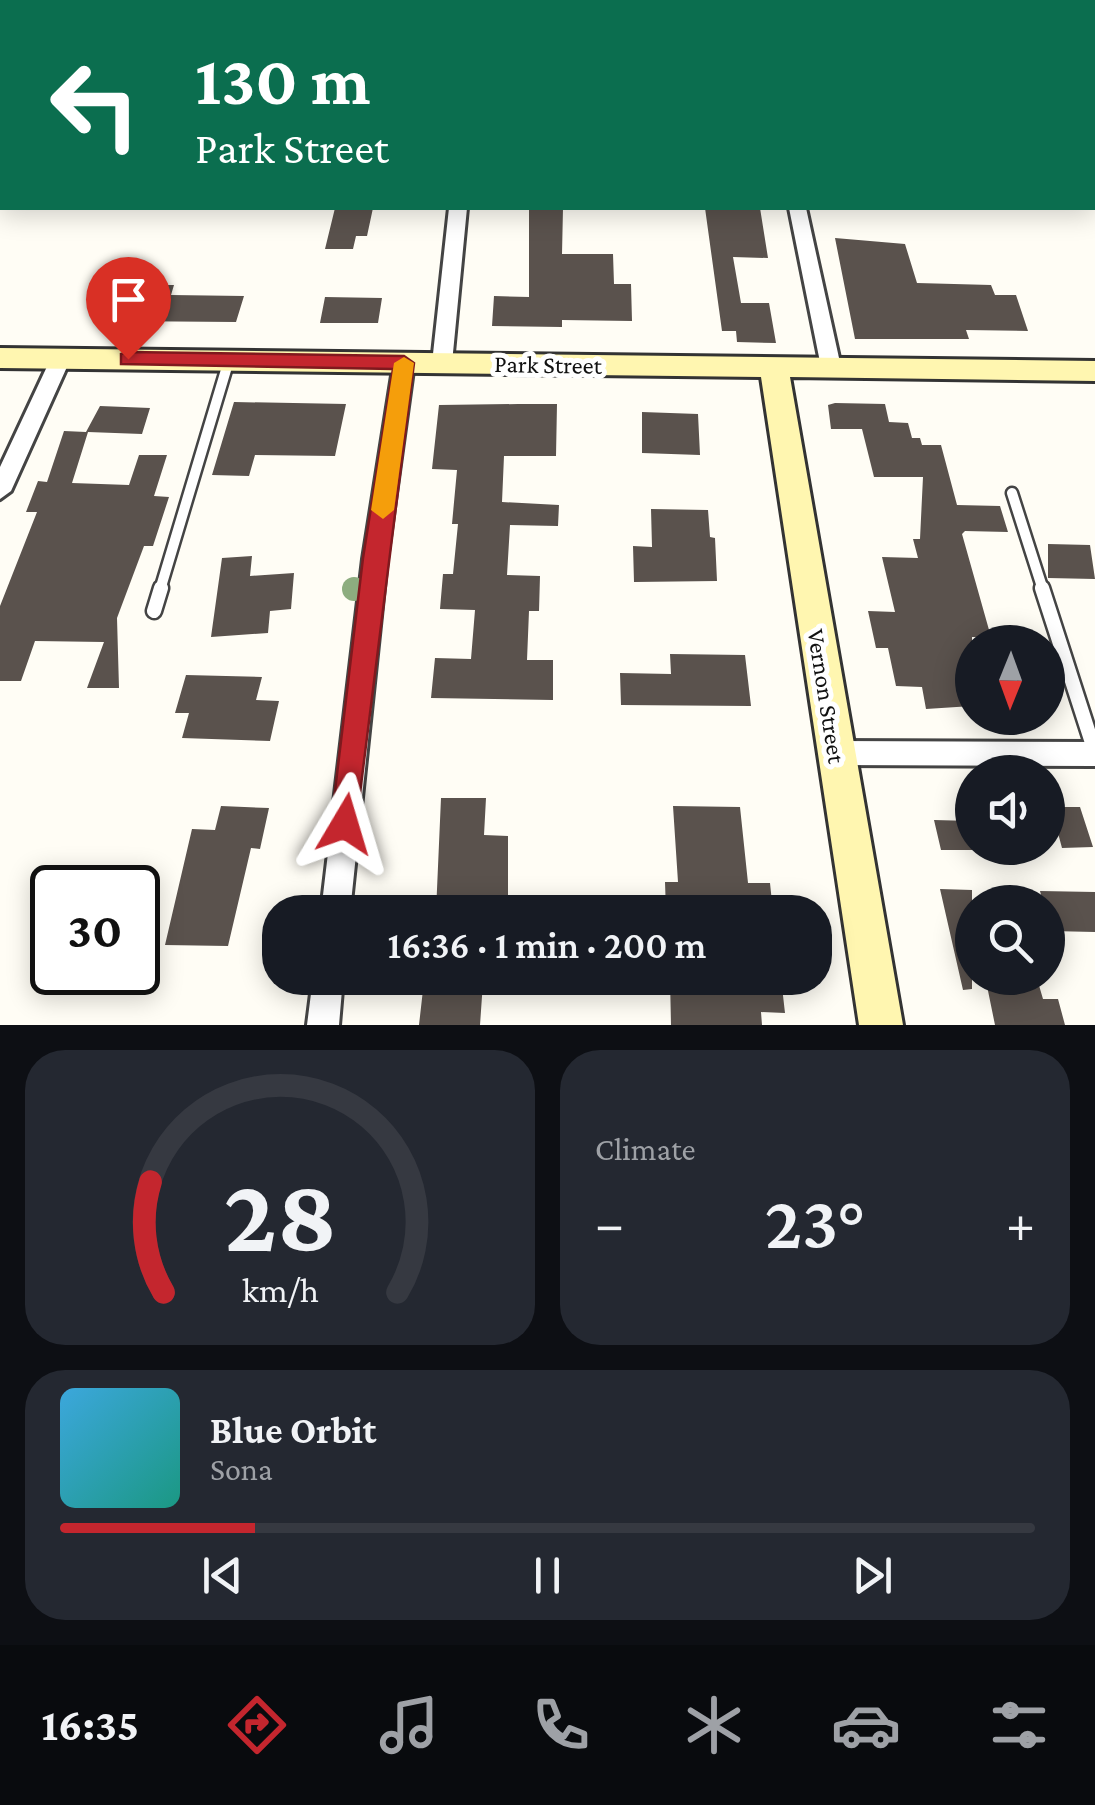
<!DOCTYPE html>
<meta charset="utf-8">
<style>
body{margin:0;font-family:"Crimson Pro",serif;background:#242831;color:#f1f3f6;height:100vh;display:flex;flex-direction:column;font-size:38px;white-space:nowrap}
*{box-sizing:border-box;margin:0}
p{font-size:32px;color:#9ea1a6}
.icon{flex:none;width:55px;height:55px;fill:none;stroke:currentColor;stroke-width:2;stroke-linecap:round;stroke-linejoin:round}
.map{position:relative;height:1025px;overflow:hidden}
.details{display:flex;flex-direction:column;gap:25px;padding:25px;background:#0d0f14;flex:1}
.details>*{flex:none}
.hud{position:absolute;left:0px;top:0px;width:1095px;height:210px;box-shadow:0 5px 25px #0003;background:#0b6e4f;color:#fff;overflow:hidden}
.needle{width:65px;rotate:181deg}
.controls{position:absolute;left:955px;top:625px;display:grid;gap:20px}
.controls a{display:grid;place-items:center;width:110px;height:110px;border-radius:50%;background:#171b24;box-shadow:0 5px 25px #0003;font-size:50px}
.speed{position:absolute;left:30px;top:865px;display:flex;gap:20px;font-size:50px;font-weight:700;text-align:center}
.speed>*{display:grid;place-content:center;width:130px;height:130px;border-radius:50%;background:#171b24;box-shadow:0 5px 25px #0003;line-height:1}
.speed .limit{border:5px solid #111;border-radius:15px;background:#fff;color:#111}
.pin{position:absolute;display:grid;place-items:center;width:85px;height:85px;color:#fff;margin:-102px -42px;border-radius:50% 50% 50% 0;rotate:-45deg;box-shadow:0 0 10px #0007}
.pin .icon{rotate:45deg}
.me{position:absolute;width:110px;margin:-55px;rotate:7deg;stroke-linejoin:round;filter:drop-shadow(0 0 8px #0008)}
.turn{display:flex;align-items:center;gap:35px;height:210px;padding:0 30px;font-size:45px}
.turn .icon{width:130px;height:130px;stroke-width:2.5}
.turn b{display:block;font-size:70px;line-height:85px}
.big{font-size:75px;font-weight:600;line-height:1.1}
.details .card{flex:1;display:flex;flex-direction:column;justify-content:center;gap:15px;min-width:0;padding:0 35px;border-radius:40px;background:#242831}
.details .dial{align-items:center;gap:0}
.dial svg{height:260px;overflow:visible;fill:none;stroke:#363941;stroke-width:7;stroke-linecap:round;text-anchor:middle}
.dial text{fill:#f1f3f6;stroke:none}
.song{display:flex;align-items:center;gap:30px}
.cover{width:120px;height:120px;border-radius:15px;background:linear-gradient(135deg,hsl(200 70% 55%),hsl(170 70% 35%))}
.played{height:10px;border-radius:5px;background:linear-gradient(90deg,#c4262e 20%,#363941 20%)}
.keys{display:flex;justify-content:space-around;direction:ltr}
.heat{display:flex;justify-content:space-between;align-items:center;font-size:55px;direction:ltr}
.details .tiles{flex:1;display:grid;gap:25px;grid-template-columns:1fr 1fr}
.card:last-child{grid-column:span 2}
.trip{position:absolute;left:262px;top:895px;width:570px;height:100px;border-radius:40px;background:#171b24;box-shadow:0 5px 25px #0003;font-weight:600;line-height:100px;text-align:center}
.menu{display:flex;height:160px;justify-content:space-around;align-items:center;background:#090b0e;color:#9ea1a6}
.menu .icon{width:70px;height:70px}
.menu .active{color:#c4262e}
.menu b{font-size:45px;color:#f1f3f6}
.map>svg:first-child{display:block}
.building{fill:#5a524d}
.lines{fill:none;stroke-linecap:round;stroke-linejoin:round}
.lane-far2-casing{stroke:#444;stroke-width:11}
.lane-far1-casing{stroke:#444;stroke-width:15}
.lane-casing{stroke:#444;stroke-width:19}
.street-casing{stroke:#444;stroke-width:6}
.secondary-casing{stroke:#333;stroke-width:6}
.lane-far2{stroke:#fff;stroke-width:8}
.lane-far1{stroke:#fff;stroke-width:10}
.lane{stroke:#fff;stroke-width:14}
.street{fill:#fff;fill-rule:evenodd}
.secondary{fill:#fff6b0;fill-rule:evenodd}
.tree{fill:#8dad7f}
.route{fill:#c4262e;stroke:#7f191e;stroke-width:2.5}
.slow{fill:#f59e0b}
.labels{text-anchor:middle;stroke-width:10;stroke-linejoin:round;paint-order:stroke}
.street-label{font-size:25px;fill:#111;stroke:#fff}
</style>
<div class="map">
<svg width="1095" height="1025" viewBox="0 0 1095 1025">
<rect width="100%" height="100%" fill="#fffdf5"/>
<path class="building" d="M335,208h38l-6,28h-11l-3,13h-28z
M529,208h34l-1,46h51l1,30h17l1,37 -70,-1v7l-70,-1 2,-30 35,1z
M705,208h55l8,50 -35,-1 8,46h28l7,40 -39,-1 -1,-11h-14z
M835,238l70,6 12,39 74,2 4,10h21l12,36 -62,-1 3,9h-114z
M129,285h45l-3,10 73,1 -8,26 -122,-1z
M325,297l57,1 -4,25h-58z
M234,402l112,2 -11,52 -80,-1 -6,21 -37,-1z
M835,403l50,1 4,18 19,1 4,15h8l2,7h19l16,60 43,1 8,26 -43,-1 -3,3 29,103h-19v69l-46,3 -4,-22 -26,-1 -8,-38h-12l-8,-37 27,1 -13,-55 36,1 -5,-19h7l3,-62h-49l-12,-48h-31l-3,-24z
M518,404h39l-1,52h-52l-2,46 57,3 -1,21 -48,-1 -3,50 33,1 -1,35h-10l-2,49h26v40l-122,-2 4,-40 36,1 4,-49 -35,-1 3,-35h10l5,-50h-6l5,-54 -25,-1 7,-64z
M100,406l50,2 -8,26 -54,-2 -16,51 57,2 10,-30h28l-13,41 15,1 -16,49h-9l-27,72 2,70h-32l17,-46 -69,-1 -14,40h-21v-75l37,-94h-11l12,-31 9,1 17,-51 22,1z
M642,412l56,2 2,41 -58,-2z
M651,509l57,1 2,27 5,1 2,43 -83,1 -1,-36 19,1z
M1048,544l42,1 5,34 -47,-1z
M252,556l-2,20 44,-3 -3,36 -21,2 -2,22 -57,4 11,-79z
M670,654l75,1 6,51 -130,-1 -1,-32 51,1z
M186,675l76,2 -6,23 23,1 -9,40 -88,-3 7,-25h-14z
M441,798h45l-2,37 24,1v76h-72z
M221,806l48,2 -9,41 -9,-1 -23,98 -63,-1 27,-116 23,1z
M673,806l67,1 8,76h22l3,29h-107l-1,-30h13z
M1051,807h29l13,40 -31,1z
M934,820l38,1v29h-31z
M940,889l32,1v99l-9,1z
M1040,891l55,1v40l-44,-1 -3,-29h-5z
M670,978h111l4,35 -24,-1 1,13h-91z
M424,981l59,1 -3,43h-61z
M986,981l52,1 5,17h15l7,26h-70z"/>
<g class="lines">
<g class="lane-far2-casing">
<path id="lane-far2" d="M1095,1v9
M972,2l7,-1"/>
</g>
<g class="lane-far1-casing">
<path id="lane-far1" d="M1012,493l31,97
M160,590l69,-230"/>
</g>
<g class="lane-casing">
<path id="lane" d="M1042,588l53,164
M154,611l7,-23"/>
</g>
<g class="street-casing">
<path id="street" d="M449,208h18l-15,155 -10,7 -10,-7z
M789,208h17l35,159 -10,7 -10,-7z
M61,351l10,7 -60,133 -11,8v-32l51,-109z
M404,356l10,7 -27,196 -37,353h-29l42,-353 31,-196z
M836,741l259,1v24l-259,-1 -9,-4 -4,-8 4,-8z
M313,978h30l-4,47h-32z"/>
</g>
<g class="secondary-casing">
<path id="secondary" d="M803,0h23l1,2h-22z
M1092,190h3v16h-3z
M0,348l1095,13v20l-305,-4 113,648h-44l-98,-648 -761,-9z"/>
</g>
<use href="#lane-far2" class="lane-far2"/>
<use href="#lane-far1" class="lane-far1"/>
<use href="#lane" class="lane"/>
<use href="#street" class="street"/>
<use href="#secondary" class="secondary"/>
</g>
<circle class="tree" cx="354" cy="589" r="12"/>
<path class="route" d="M128,352l276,4 10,7 -59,470 -10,4 -10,-4 -4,-9 32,-266 30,-189 -272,-5v-10z"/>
<path class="slow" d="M404,357l10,6 -20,147 -11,9 -12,-9 23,-147z"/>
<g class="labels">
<g class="street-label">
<text transform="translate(548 364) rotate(1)" y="9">Park Street</text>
<text transform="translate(827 696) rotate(81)" y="9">Vernon Street</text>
</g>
</g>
</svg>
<div class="controls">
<a><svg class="needle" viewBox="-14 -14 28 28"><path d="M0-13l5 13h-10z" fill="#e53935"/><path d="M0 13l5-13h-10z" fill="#9ea1a6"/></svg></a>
<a><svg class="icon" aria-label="sound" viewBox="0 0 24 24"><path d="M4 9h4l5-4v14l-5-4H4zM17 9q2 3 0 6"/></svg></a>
<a><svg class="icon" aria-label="search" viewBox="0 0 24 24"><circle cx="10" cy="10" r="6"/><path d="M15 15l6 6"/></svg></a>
</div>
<div class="speed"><div class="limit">30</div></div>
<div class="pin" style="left:128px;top:359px;background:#d93025"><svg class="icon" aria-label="arrive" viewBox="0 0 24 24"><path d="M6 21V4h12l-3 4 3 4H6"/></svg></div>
<svg class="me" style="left:345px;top:824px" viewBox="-20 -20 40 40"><path d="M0-17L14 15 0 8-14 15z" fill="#c4262e" stroke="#fff" stroke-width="4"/></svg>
<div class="trip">16:36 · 1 min · 200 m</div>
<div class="hud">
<div class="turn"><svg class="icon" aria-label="left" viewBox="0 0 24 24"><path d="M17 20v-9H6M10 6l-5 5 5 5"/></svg><div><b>130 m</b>Park Street</div></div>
</div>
</div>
<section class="details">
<div class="tiles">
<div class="card dial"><svg viewBox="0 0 100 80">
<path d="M14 69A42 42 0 1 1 86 69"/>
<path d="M14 69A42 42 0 0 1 10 35" stroke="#c4262e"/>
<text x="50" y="56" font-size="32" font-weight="700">28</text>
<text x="50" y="72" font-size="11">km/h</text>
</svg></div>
<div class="card"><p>Climate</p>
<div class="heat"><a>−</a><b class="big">23°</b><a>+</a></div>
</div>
<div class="card">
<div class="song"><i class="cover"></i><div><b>Blue Orbit</b><p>Sona</p></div></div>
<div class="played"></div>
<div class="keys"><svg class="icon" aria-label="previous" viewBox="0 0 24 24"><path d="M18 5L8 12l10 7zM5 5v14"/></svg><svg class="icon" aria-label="pause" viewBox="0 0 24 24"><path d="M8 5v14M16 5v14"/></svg><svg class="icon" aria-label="next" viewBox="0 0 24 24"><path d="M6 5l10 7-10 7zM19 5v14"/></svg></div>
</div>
</div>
</section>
<nav class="menu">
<b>16:35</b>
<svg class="icon active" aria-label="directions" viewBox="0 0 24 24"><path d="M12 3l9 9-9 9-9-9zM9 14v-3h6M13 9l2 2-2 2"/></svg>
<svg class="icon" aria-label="music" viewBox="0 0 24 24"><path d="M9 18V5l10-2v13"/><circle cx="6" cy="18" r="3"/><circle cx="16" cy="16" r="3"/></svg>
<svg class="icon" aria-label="phone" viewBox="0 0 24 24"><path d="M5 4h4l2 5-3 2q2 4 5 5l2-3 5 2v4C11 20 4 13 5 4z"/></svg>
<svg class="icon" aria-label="climate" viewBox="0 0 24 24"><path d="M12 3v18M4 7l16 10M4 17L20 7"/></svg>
<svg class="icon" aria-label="car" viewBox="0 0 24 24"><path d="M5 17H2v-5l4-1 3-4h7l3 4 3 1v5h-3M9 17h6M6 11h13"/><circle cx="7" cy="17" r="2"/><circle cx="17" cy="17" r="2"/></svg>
<svg class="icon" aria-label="filters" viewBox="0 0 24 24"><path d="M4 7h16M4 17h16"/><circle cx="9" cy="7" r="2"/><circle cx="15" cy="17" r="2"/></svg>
</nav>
